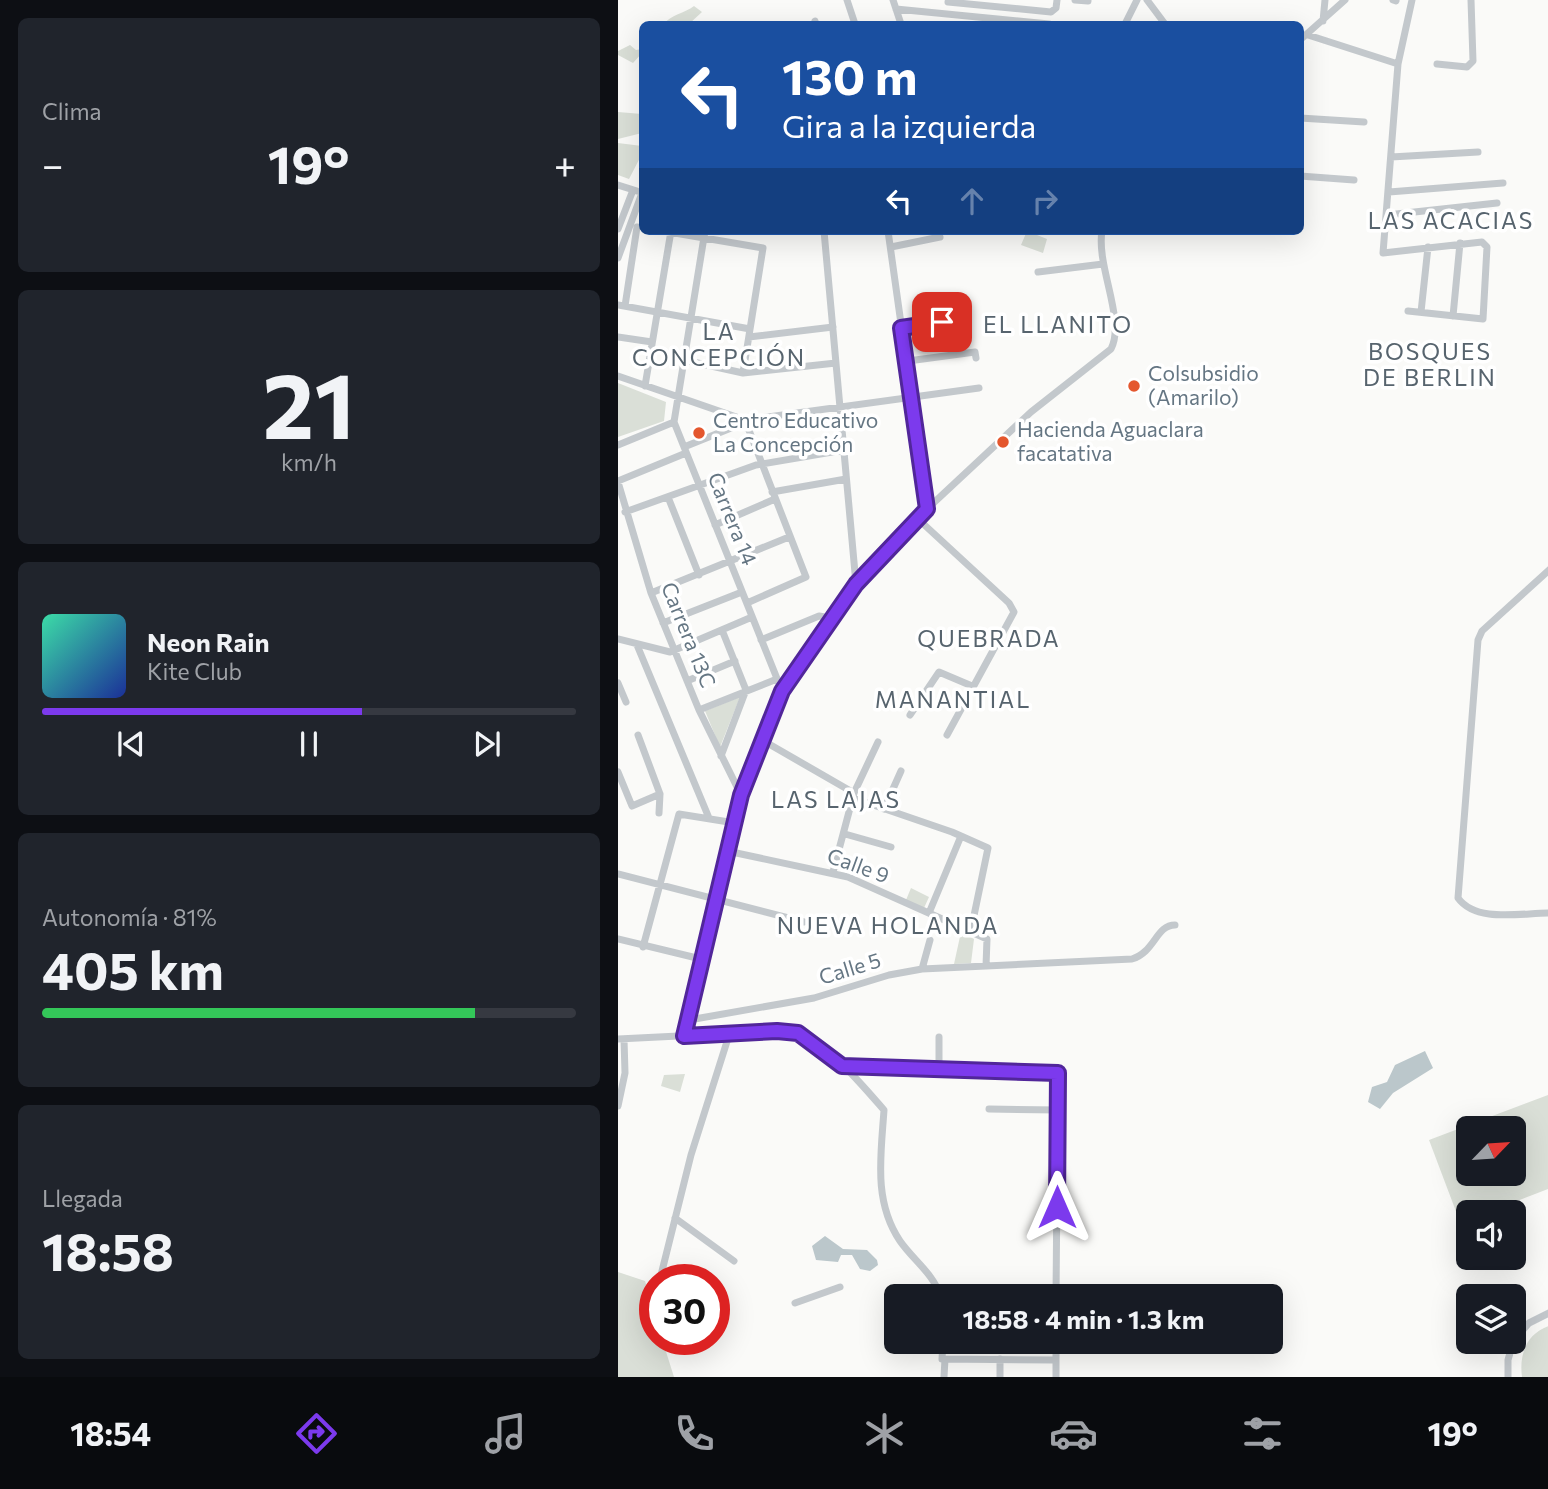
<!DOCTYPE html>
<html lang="es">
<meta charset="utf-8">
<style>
body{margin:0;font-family:Commissioner,sans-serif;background:#20242c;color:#f1f3f6;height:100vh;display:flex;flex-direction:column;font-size:26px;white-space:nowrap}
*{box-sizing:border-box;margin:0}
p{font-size:23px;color:#9ea1a6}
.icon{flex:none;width:38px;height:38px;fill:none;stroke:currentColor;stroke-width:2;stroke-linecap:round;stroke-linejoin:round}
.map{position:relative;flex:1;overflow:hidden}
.sheet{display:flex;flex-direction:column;gap:18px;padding:18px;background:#0d0f14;width:618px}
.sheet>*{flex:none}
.hud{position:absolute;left:21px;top:21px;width:665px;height:214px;border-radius:10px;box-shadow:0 7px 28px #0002;background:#1a4fa0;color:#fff;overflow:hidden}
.needle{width:46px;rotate:65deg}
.buttons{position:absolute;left:838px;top:1116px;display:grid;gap:14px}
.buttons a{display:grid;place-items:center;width:70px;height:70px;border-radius:10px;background:#171b24;box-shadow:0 7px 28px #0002;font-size:35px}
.speed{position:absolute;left:21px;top:1264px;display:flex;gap:14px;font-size:35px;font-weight:700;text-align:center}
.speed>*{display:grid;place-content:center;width:91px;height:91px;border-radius:50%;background:#171b24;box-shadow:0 7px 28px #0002;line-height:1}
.speed .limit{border:10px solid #d22;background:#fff;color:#111}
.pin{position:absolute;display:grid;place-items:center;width:60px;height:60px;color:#fff;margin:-30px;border-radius:14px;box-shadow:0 4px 10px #0006}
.me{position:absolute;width:77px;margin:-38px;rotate:0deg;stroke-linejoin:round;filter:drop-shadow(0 0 5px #0008)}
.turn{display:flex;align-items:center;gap:24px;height:147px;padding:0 28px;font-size:32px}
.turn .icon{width:91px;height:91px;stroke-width:2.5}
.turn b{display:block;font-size:49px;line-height:60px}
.lanes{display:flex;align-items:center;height:66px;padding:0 28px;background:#0003;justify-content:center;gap:35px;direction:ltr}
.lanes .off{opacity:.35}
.big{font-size:52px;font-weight:700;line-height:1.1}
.sheet .card{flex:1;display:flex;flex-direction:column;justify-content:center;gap:10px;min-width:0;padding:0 24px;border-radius:10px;background:#20242c}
.sheet .dial{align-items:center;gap:0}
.dial b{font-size:91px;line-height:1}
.song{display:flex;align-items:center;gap:21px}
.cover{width:84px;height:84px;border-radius:10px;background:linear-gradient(135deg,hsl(160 70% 55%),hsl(230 70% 35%))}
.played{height:7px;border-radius:4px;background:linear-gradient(90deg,#7c3aed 60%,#363941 60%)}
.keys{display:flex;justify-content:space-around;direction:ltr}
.heat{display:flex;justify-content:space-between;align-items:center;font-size:38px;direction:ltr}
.charge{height:10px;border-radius:5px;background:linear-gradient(90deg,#34c759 81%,#363941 0)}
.trip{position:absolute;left:266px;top:1284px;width:399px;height:70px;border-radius:10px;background:#171b24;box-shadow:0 7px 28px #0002;font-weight:700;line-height:70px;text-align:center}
.tabs{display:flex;height:112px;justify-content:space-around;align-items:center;background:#090b0e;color:#9ea1a6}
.tabs .icon{width:49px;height:49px}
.tabs .current{color:#7c3aed}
.tabs b{font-size:32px;color:#f1f3f6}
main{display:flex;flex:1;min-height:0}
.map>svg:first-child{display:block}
.green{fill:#dadfd7;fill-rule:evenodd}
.water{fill:#bbc7cb}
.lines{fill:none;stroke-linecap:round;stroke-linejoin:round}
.minor{stroke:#c3c8cc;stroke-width:7}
.route-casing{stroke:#51269a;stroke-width:18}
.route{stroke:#7c3aed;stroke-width:12}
.poi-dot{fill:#e4572e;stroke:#fff;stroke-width:2.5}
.labels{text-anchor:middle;stroke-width:7;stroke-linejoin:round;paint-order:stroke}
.poi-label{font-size:21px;fill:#657683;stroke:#fff;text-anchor:start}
.street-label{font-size:21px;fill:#657683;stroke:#fff}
.neighbourhood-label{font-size:23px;letter-spacing:2px;fill:#57646e;stroke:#fff}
</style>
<main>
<section class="sheet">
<div class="card"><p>Clima</p>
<div class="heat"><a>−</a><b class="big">19°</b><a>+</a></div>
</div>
<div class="card dial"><b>21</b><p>km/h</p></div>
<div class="card">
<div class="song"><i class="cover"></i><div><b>Neon Rain</b><p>Kite Club</p></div></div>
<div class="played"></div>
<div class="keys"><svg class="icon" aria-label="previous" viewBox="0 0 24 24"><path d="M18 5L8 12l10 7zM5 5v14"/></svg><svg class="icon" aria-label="pause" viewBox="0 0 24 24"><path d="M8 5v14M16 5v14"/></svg><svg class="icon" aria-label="next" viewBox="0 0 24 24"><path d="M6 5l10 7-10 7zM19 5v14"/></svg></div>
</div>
<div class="card"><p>Autonomía · 81%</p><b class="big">405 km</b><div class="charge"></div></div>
<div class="card"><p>Llegada</p><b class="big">18:58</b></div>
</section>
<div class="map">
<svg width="931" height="1377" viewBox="0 0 931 1377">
<rect width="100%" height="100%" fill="#fafaf8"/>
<path class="green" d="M76,6l8,6 -13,12h-25c6,-9 21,-11 30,-18z
M12,45l6,5 6,-1v4l-9,10 -15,-8v-4z
M0,112l24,2v19l-24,6z
M0,143l24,3v8l-13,25 -11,-4z
M409,231l20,8 -4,14 -22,-8z
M0,383l48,19 -2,19 -46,16z
M122,697l-20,50 -15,-36z
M293,888l18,9 -5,11 -18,-8z
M343,932l13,7 -3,24 -17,1z
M67,1074l-5,18 -19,-6 3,-11z
M930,1095v94l-62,24h-18v6l-8,3 -31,-82zM850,1129h46v45h-46z
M0,1272l27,9 10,32v26h7l12,38h-56z
M931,1326l-1,51h-26c-3,-22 4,-43 27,-51z"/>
<path class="water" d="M807,1051l8,17 -40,25 -13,16 -12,-7 4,-15 15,-5 8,-17z
M207,1236l18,13 24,1 10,10 1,5 -8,6 -10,-2 -8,-14h-11l-3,7 -22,-2 -4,-14z"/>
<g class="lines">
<path class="minor" d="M229,0l8,24
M275,0l8,24
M457,0l13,1
M529,0l18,24
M775,0l3,1
M330,2l103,10 5,-4 1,-8
M278,9l153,15
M197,21l1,3
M705,21l2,-21
M507,24l12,-24
M690,35l90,29
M682,40l45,-40
M819,64l30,3 6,-6 -2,-61
M682,118l64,4
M773,157l87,-5
M682,176l54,4
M0,185l19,6
M771,192l114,-9
M769,215l110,-12
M0,229l15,-39
M45,231l100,17 -20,125
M87,231l-31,191 108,269
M206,231l32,353
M270,231l39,278
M273,247l49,-10
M0,258l24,-65
M420,272l65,-8
M0,305l132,24
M7,306l12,-79
M790,311l75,8 4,-72 -5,-5 -99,11 15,-189 14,-64
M803,312l7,-65
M835,316l7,-73
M283,328l62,-9
M0,337l34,5
M131,337l84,-10
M66,360l59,13 93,-10
M290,361l67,-9 1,6
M0,376l127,44 234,-32
M27,386l26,-155
M127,420l61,157 -59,26
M0,445l56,-23
M66,447l62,-25
M0,481l68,-28
M0,482l33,111 48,117 42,85
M154,492l74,-13
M50,497l31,78
M7,512l131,-47 88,-15
M300,519l91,84 5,9 -67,123
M97,525l60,-26
M931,570l-67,61 -4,9 -20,258c18,25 63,15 91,15
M33,593l138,-56
M45,623l79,-31
M0,639l52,13 82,-35
M143,640l58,-24 12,2
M19,645l72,173
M69,681l48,-20
M0,683l8,19
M81,710l78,-31
M292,715l29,-43 33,14
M144,740l92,53
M103,756l25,-66 -24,-60
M0,772l14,34 28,-12 -22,-59
M235,798l99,34 36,16 -17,82
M266,809l17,-38
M41,813l1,-19
M227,834l46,13
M109,851l121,26 139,62 -1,27
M215,872l21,-79 24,-51
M0,874l186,48
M311,913l32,-77
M0,939l83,20
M25,947l36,-133 56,9
M304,969l8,-29
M71,1020l125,-22 75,-23 33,-6 210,-10c23,-7 24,-34 43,-34
M66,1036l57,-241 41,-104 74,-107 71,-75 104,-97 80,-63c15,-29 -15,-83 -9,-118
M0,1039l159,-8c7,0 15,0 22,2 30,12 64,53 85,77 -3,45 -11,91 16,131 14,20 33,32 41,56
M224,1066l216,7 -2,224
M321,1069v-32
M0,1106l7,-33 -1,-34
M371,1109l69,1
M57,1218l59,43
M42,1279l31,-124 39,-123
M177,1303l45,-16
M896,1340l15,-17 20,-10
M325,1342l-1,17 114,1
M382,1359v18
M326,1377l1,-18
M438,1377v-35
M890,1377v-17l5,-18"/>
</g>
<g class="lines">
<g class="route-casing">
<path id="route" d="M324,322l-41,6 26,181 -71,75 -74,107 -41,104 -57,241 93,-5 21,2 44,33 216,7 -1,134"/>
</g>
<use href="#route" class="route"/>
</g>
<g class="poi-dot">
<circle cx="516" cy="386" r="7"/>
<circle cx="81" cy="433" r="7"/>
<circle cx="385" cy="442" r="7"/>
</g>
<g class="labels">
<g class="poi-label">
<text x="530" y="381">Colsubsidio<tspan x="530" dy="24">(Amarilo)</tspan></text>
<text x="95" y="428">Centro Educativo<tspan x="95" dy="24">La Concepción</tspan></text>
<text x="399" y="437">Hacienda Aguaclara<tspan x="399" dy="24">facatativa</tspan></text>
</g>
<g class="street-label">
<text transform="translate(114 519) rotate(68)" y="7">Carrera 14</text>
<text transform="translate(70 635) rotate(68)" y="7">Carrera 13C</text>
<text transform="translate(240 866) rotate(20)" y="7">Calle 9</text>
<text transform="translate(232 969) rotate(-17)" y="7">Calle 5</text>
</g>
<g class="neighbourhood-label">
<text x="833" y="229">LAS ACACIAS</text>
<text x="440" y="333">EL LLANITO</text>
<text x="101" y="340">LA<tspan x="101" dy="26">CONCEPCIÓN</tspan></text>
<text x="812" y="360">BOSQUES<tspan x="812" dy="26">DE BERLIN</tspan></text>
<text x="371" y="647">QUEBRADA</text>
<text x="335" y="708">MANANTIAL</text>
<text x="218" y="808">LAS LAJAS</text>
<text x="270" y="934">NUEVA HOLANDA</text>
</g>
</g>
</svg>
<div class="buttons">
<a><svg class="needle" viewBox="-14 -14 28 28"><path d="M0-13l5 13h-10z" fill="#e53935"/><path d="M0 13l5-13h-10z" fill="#9ea1a6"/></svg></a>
<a><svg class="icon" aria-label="sound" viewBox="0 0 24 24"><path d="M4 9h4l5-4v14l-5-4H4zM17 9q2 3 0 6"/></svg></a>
<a><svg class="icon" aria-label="layers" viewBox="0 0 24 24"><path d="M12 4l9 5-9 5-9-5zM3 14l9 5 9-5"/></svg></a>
</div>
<div class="speed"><div class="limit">30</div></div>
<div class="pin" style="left:324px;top:322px;background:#d93025"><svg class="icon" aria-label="arrive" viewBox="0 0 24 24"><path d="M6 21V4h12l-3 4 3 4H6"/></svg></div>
<svg class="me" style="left:439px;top:1207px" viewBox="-20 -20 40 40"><path d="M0-17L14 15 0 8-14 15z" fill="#7c3aed" stroke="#fff" stroke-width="4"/></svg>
<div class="trip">18:58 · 4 min · 1.3 km</div>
<div class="hud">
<div class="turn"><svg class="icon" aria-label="left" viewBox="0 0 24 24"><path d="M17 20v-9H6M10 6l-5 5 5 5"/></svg><div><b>130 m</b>Gira a la izquierda</div></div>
<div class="lanes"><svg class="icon" aria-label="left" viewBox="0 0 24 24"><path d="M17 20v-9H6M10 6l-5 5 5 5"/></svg><svg class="icon off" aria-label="ahead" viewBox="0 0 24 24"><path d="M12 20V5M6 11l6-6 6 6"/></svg><svg class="icon off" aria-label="right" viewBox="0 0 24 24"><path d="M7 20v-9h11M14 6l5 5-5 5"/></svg></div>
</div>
</div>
</main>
<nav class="tabs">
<b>18:54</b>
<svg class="icon current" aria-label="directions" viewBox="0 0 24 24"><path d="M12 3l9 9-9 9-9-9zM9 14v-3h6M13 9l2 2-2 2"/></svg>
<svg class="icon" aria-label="music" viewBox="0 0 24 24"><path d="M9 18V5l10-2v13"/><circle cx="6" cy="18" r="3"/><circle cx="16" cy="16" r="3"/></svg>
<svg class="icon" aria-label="phone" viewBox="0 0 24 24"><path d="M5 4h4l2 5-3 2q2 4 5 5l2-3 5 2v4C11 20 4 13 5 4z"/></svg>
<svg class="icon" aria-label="climate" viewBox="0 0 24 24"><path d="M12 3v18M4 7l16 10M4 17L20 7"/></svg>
<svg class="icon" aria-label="car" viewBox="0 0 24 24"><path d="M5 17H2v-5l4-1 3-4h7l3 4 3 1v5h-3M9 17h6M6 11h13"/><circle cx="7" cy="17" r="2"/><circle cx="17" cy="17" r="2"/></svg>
<svg class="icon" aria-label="filters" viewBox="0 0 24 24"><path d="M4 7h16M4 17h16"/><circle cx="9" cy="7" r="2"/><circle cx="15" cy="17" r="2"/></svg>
<b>19°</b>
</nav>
